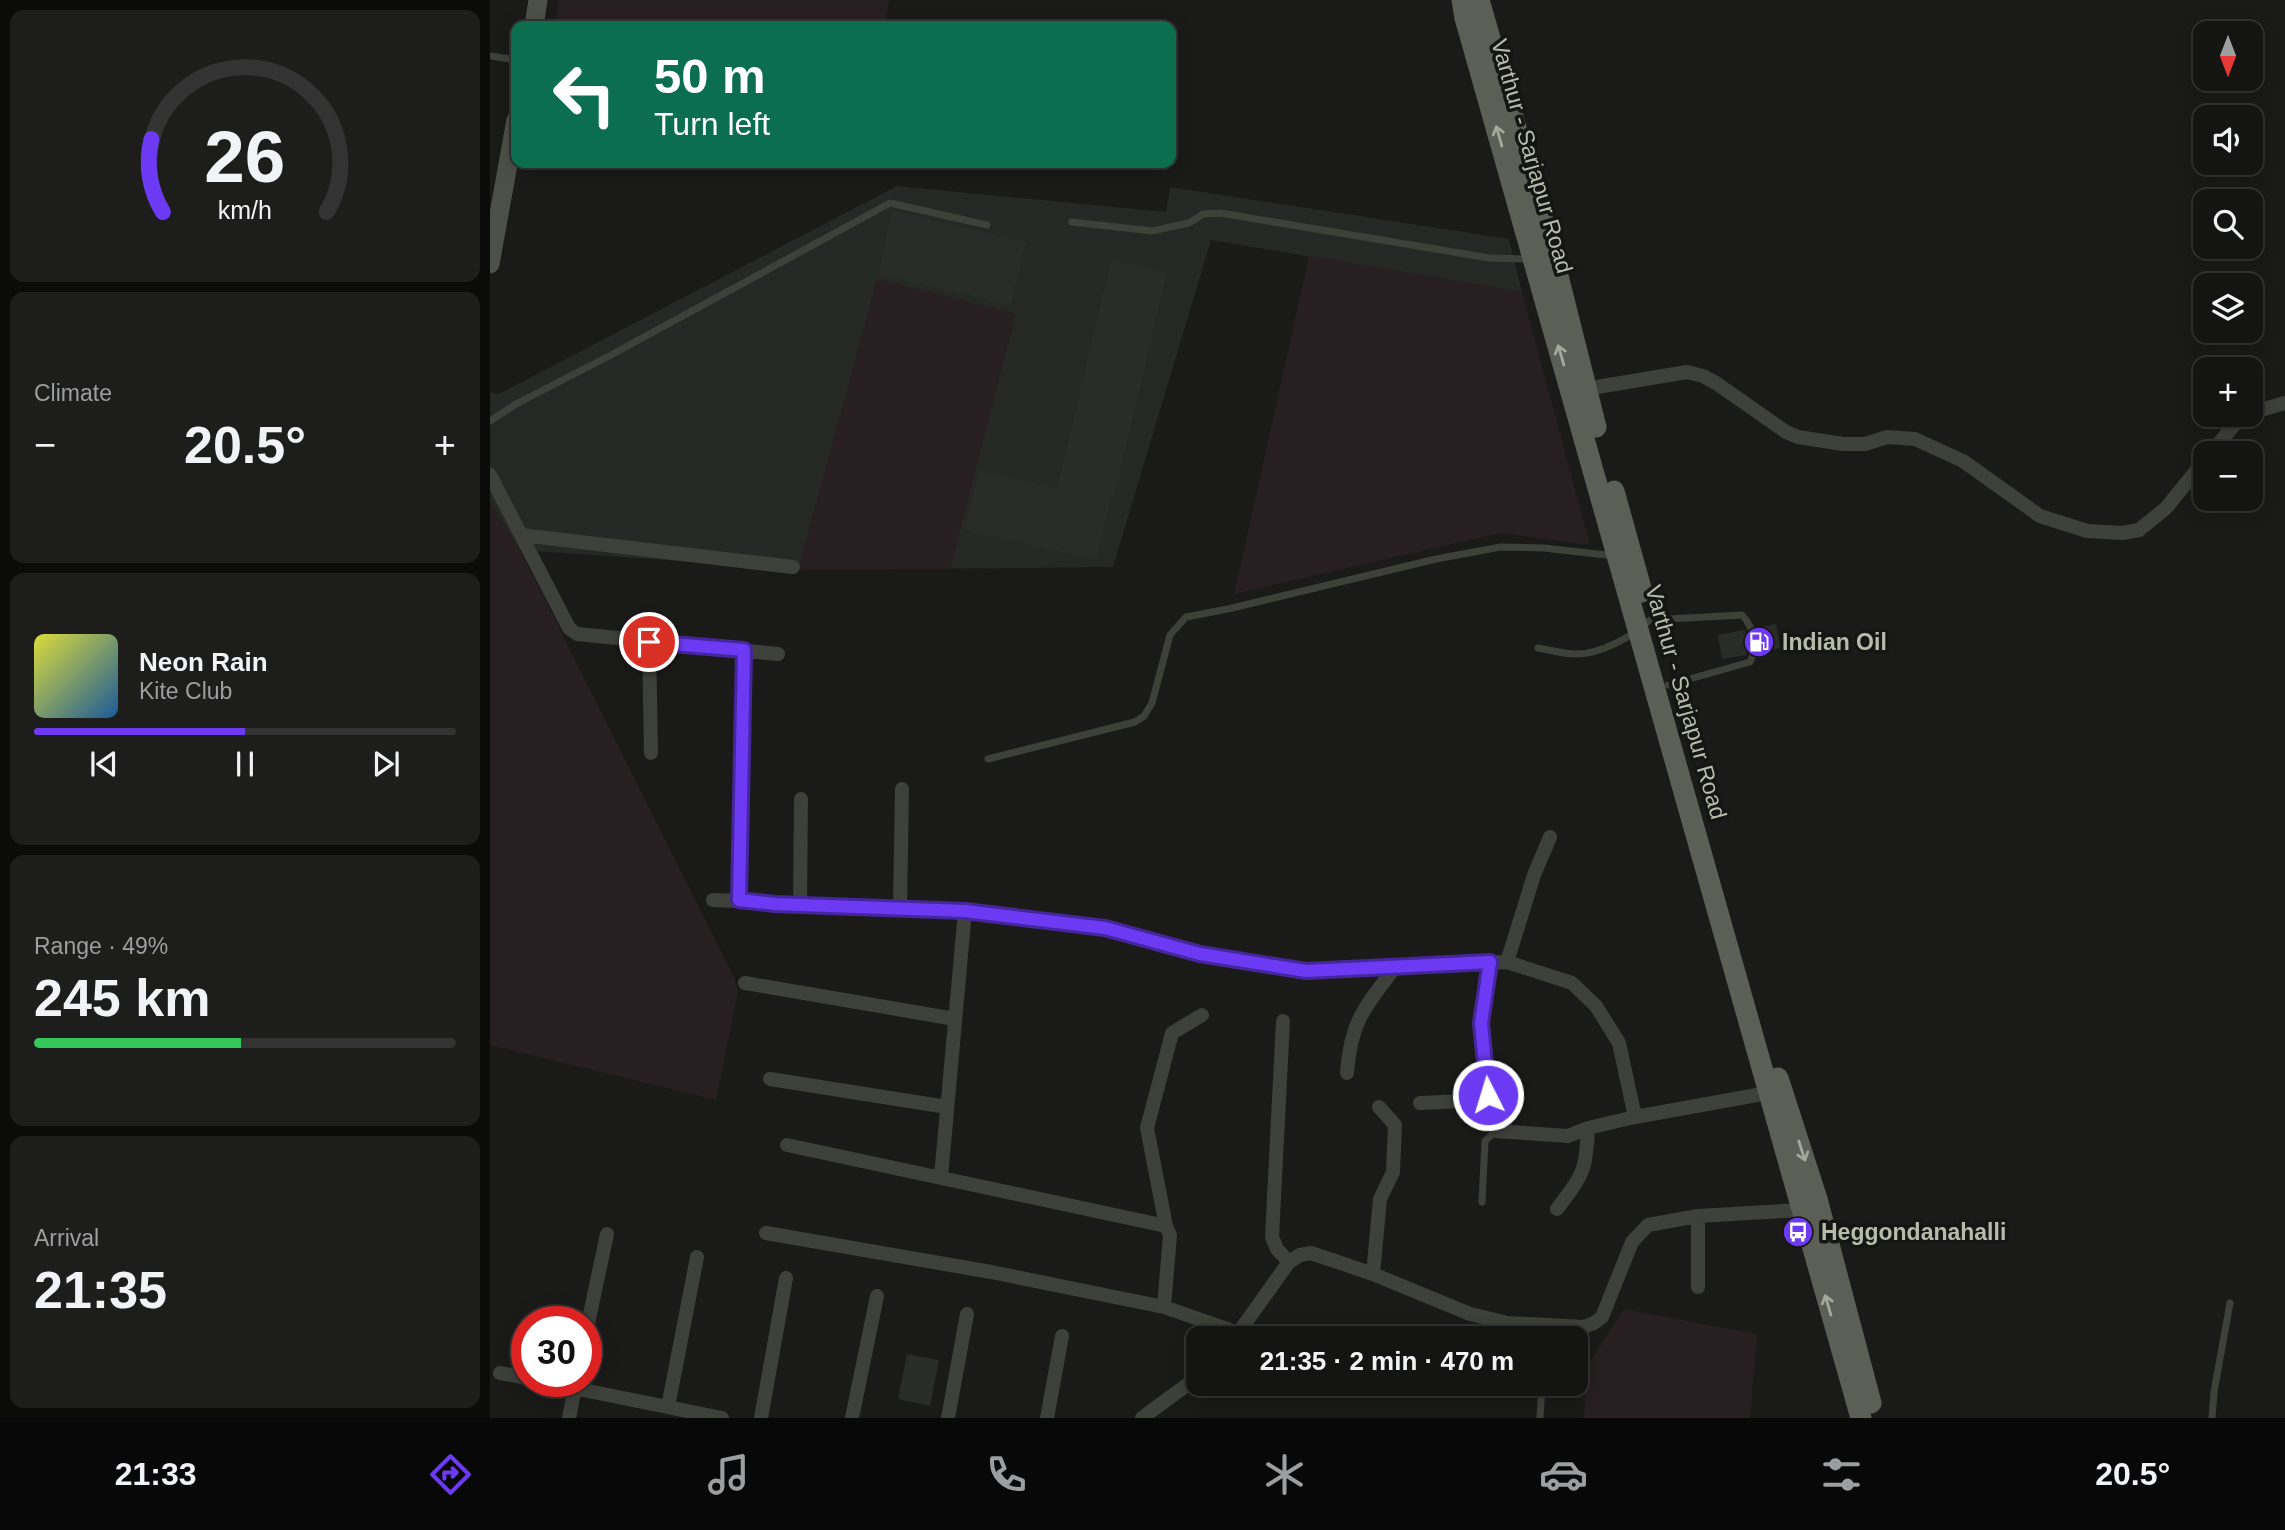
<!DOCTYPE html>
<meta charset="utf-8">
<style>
body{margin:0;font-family:Helvetica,sans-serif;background:#1d1d1c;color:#f1f3f6;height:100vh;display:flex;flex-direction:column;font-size:26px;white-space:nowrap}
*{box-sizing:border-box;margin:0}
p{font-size:23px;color:#9d9ea0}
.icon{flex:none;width:38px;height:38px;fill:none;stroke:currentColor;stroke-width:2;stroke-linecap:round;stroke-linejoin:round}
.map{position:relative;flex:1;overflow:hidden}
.panel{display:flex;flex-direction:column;gap:10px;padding:10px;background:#0b0b0a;width:490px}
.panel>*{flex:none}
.guide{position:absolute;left:21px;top:21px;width:665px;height:147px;border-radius:14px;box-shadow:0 4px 18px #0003,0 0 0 2px #333;background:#0b6e4f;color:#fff;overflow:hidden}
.needle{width:46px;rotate:180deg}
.fabs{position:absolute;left:1703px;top:21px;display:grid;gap:14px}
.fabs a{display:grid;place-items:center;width:70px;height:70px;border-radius:14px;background:#141413;box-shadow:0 4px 18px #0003,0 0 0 2px #333;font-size:35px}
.speed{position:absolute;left:21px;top:1306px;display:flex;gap:14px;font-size:35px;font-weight:700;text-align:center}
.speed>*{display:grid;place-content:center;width:91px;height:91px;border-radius:50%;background:#141413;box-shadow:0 4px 18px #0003,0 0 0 2px #333;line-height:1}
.speed .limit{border:10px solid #d22;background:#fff;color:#111}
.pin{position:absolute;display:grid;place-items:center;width:60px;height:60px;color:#fff;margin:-30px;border:4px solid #fff;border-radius:50%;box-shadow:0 2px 7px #0007}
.me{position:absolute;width:77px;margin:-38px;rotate:355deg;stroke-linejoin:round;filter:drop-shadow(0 0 5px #0008)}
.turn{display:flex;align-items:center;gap:24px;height:147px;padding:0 28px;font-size:32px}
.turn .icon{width:91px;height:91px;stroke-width:2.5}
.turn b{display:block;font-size:49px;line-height:60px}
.big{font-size:52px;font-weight:600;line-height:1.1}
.panel .tile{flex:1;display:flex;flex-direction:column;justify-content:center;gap:10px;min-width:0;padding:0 24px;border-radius:14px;background:#1d1d1c}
.panel .dial{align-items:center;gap:0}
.dial svg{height:182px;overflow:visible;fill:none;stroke:#333;stroke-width:7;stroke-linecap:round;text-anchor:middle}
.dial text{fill:#f1f3f6;stroke:none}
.song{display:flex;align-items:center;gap:21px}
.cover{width:84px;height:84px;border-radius:10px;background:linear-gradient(135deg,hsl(60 70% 55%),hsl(210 70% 35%))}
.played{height:7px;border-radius:4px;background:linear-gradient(90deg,#6c3af3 50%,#333 50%)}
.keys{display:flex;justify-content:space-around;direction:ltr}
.heat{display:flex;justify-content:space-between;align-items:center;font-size:38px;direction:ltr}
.charge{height:10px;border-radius:5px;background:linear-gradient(90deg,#34c759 49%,#333 0)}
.trip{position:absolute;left:696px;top:1326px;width:402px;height:70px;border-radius:14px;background:#141413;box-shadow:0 4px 18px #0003,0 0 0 2px #333;font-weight:600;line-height:70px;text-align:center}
.tabs{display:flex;height:112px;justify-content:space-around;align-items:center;background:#080808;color:#9d9ea0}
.tabs .icon{width:49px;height:49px}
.tabs .on{color:#6c3af3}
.tabs b{font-size:32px;color:#f1f3f6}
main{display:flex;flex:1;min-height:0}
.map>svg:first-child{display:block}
.built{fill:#262825}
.green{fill:#271f21}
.building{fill:#2a2c29}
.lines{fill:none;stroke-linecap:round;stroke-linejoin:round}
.lane{stroke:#3e403a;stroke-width:7}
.street{stroke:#3e403a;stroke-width:14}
.secondary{stroke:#4d5048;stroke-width:19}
.primary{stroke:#5c5f56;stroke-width:21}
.oneway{stroke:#a4a99b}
.route-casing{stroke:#46269e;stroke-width:18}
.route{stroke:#6c3af3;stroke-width:12}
.labels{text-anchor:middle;stroke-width:7;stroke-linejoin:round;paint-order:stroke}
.street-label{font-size:23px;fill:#b6bbac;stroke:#151614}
.poi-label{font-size:23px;font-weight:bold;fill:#b6bbac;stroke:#151614;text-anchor:start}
</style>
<main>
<section class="panel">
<div class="tile dial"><svg viewBox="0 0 100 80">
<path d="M14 69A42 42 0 1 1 86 69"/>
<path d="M14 69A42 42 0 0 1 9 37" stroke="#6c3af3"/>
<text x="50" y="56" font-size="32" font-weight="700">26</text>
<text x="50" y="72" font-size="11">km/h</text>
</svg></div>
<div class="tile"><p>Climate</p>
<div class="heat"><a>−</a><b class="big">20.5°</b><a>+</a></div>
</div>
<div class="tile">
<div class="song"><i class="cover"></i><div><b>Neon Rain</b><p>Kite Club</p></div></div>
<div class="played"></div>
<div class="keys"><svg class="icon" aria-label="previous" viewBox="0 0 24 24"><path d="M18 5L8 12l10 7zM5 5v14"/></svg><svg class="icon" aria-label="pause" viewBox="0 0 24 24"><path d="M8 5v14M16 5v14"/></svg><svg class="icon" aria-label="next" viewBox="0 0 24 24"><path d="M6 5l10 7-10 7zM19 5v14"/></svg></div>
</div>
<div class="tile"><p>Range · 49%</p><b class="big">245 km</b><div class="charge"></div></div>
<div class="tile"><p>Arrival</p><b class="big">21:35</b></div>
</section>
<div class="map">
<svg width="1795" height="1418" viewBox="0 0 1795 1418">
<rect width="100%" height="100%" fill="#1a1b19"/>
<path class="built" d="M407,186l269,26 4,-25 339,52 13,53 -311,-52 -98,327 -305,3 -288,-20 -30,-48v-110l9,2z"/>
<path class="green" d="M69,0h330l-4,26h-330z
M819,256l213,36 68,253 -90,-12 -266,61z
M387,279l139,35 -66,255 -152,1z
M0,502l30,48 214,427 4,15 -22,108 -226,-55z
M1134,1309l133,25 -7,84h-166l2,-51z"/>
<path class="building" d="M402,211l134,31 -15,63 -133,-31z
M621,260l56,13 -53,225h-3l-14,62 -132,-30 14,-59 78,18z
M1286,624l4,24 -20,4 -3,-24z
M1255,630l3,14 -2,11 -24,4 -4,-24z
M417,1354l32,6 -9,46 -32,-7z"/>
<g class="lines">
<path class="lane" d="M0,56l26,4
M582,222l80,9 37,-8 14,-9 17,-1 269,45 40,1
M0,421l26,-17 95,-49 279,-152 97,22
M1048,648c12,2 26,6 38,6 25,0 56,-17 74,-34l92,-5c12,13 16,31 8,47l-82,23
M498,759l147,-37 9,-6 8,-13 18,-68 16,-18 42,-8 208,-50 65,-12 43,1 71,8
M992,1202l3,-61 11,-10
M1054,1339l1,-13
M1050,1418l2,-34
M1722,1418l2,-26 16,-89"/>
<path class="street" d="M1095,389l102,-17 16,4 13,7 70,49 12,5 45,7h22l22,-7 28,2 48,22 77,55 47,15 35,2 17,-3 27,-22 39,-48
M1760,413l35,-10
M1721,453l23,-28 14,-10
M0,475l79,153 8,6 201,20
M31,535l272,32
M159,641l2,112
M223,900l252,11 140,17 95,26 106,17 201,-9 65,21 24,23 23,37 16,74 133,-24
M249,900l5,-249
M310,905l1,-106
M410,908l2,-119
M1017,962l27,-87 16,-38
M255,983l210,36
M793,1021l-11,216 5,12 12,13
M857,1073c4,-53 18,-66 49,-107
M280,1079l177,28
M930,1103l67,-3 -6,-77 9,-61
M1006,1131l72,5 20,-8 47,-11
M297,1145l379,81 4,9 -6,72
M451,1177l24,-266
M1067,1209c26,-35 29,-36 31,-81
M1208,1216v71
M676,1226l-19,-98 25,-95 30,-18
M276,1233l225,39 173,35 75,26
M883,1274l7,-75 13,-27 2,-47 -16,-18
M96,1333l21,-99
M744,1339l55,-77 11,-7 11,-2 62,21 97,40 38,9 76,4 10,-4 8,-6 30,-75 16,-17 50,-9 102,-6
M10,1373l27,5
M49,1381l183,37
M178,1407l29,-150
M79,1418l7,-36
M271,1418l25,-140
M362,1418l25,-122
M458,1418l19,-104
M557,1418l15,-82
M652,1418l57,-42"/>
<path class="secondary" d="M44,26l4,-26
M0,264l26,-144"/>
<path class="primary" d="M972,0l3,18 396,1400
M989,0l75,260 42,167
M1124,491l28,101
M1288,1078l39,121 54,204"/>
</g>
<defs><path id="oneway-shaft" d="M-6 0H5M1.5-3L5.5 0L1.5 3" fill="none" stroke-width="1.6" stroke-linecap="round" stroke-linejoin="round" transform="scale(1.75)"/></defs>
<g class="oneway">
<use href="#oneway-shaft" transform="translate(1009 136) rotate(-106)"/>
<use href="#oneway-shaft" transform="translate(1071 355) rotate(-106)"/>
<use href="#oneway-shaft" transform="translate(1312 1151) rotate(72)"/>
<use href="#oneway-shaft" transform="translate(1338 1305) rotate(-106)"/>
</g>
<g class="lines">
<g class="route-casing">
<path id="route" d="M159,642l95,8 -5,250 36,4 190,7 140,17 95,26 106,17 184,-9 -9,61 7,72"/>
</g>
<use href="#route" class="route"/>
</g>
<defs>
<g id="fuel-disc" transform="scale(1.575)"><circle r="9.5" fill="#6c3af3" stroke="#151614"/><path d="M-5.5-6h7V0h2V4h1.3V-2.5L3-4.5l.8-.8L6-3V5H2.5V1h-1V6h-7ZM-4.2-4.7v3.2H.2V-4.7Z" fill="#fff"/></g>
<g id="bus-disc" transform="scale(1.575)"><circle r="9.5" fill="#6c3af3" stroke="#151614"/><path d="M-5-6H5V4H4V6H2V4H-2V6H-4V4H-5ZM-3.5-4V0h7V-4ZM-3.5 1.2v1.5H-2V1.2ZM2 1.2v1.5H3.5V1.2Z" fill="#fff"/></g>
</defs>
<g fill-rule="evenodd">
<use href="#fuel-disc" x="1269" y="642"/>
<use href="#bus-disc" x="1308" y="1232"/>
</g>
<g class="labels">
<g class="street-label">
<text transform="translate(1042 156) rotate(74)" y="8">Varthur - Sarjapur Road</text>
<text transform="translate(1196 702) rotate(74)" y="8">Varthur - Sarjapur Road</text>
</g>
<g class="poi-label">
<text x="1292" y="650">Indian Oil</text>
<text x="1331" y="1240">Heggondanahalli</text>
</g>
</g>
</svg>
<div class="fabs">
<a><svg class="needle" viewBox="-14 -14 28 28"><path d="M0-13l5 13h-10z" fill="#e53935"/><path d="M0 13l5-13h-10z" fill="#9d9ea0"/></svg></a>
<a><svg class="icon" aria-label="sound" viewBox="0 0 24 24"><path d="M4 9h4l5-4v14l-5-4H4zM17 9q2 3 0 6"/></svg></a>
<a><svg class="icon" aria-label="search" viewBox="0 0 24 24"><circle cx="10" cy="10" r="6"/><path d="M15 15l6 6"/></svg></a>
<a><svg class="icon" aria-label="layers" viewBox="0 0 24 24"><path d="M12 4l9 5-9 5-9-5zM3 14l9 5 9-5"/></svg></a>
<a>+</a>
<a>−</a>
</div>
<div class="speed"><div class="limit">30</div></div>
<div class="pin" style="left:159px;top:642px;background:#d93025"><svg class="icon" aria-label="arrive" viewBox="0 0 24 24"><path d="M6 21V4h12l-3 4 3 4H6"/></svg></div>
<svg class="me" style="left:998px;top:1095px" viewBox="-20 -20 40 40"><circle r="17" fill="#6c3af3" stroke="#fff" stroke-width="3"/><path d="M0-11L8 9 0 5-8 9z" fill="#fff"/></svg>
<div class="trip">21:35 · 2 min · 470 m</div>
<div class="guide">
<div class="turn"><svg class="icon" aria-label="left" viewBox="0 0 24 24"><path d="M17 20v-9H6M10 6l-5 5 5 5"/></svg><div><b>50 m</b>Turn left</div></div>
</div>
</div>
</main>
<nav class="tabs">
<b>21:33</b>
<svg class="icon on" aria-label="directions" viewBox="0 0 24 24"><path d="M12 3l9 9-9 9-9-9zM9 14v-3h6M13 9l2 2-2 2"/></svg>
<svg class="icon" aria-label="music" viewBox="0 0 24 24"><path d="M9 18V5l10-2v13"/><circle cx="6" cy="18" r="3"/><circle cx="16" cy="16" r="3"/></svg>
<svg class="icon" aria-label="phone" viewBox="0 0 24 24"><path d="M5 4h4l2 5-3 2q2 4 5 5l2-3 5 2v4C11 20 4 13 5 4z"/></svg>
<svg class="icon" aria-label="climate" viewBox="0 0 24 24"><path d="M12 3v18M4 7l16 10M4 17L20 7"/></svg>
<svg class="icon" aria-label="car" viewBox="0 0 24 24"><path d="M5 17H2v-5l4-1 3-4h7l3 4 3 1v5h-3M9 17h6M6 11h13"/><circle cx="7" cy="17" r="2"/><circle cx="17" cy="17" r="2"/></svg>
<svg class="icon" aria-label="filters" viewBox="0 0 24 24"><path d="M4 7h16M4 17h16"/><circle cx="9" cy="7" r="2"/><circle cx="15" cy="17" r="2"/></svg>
<b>20.5°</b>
</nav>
